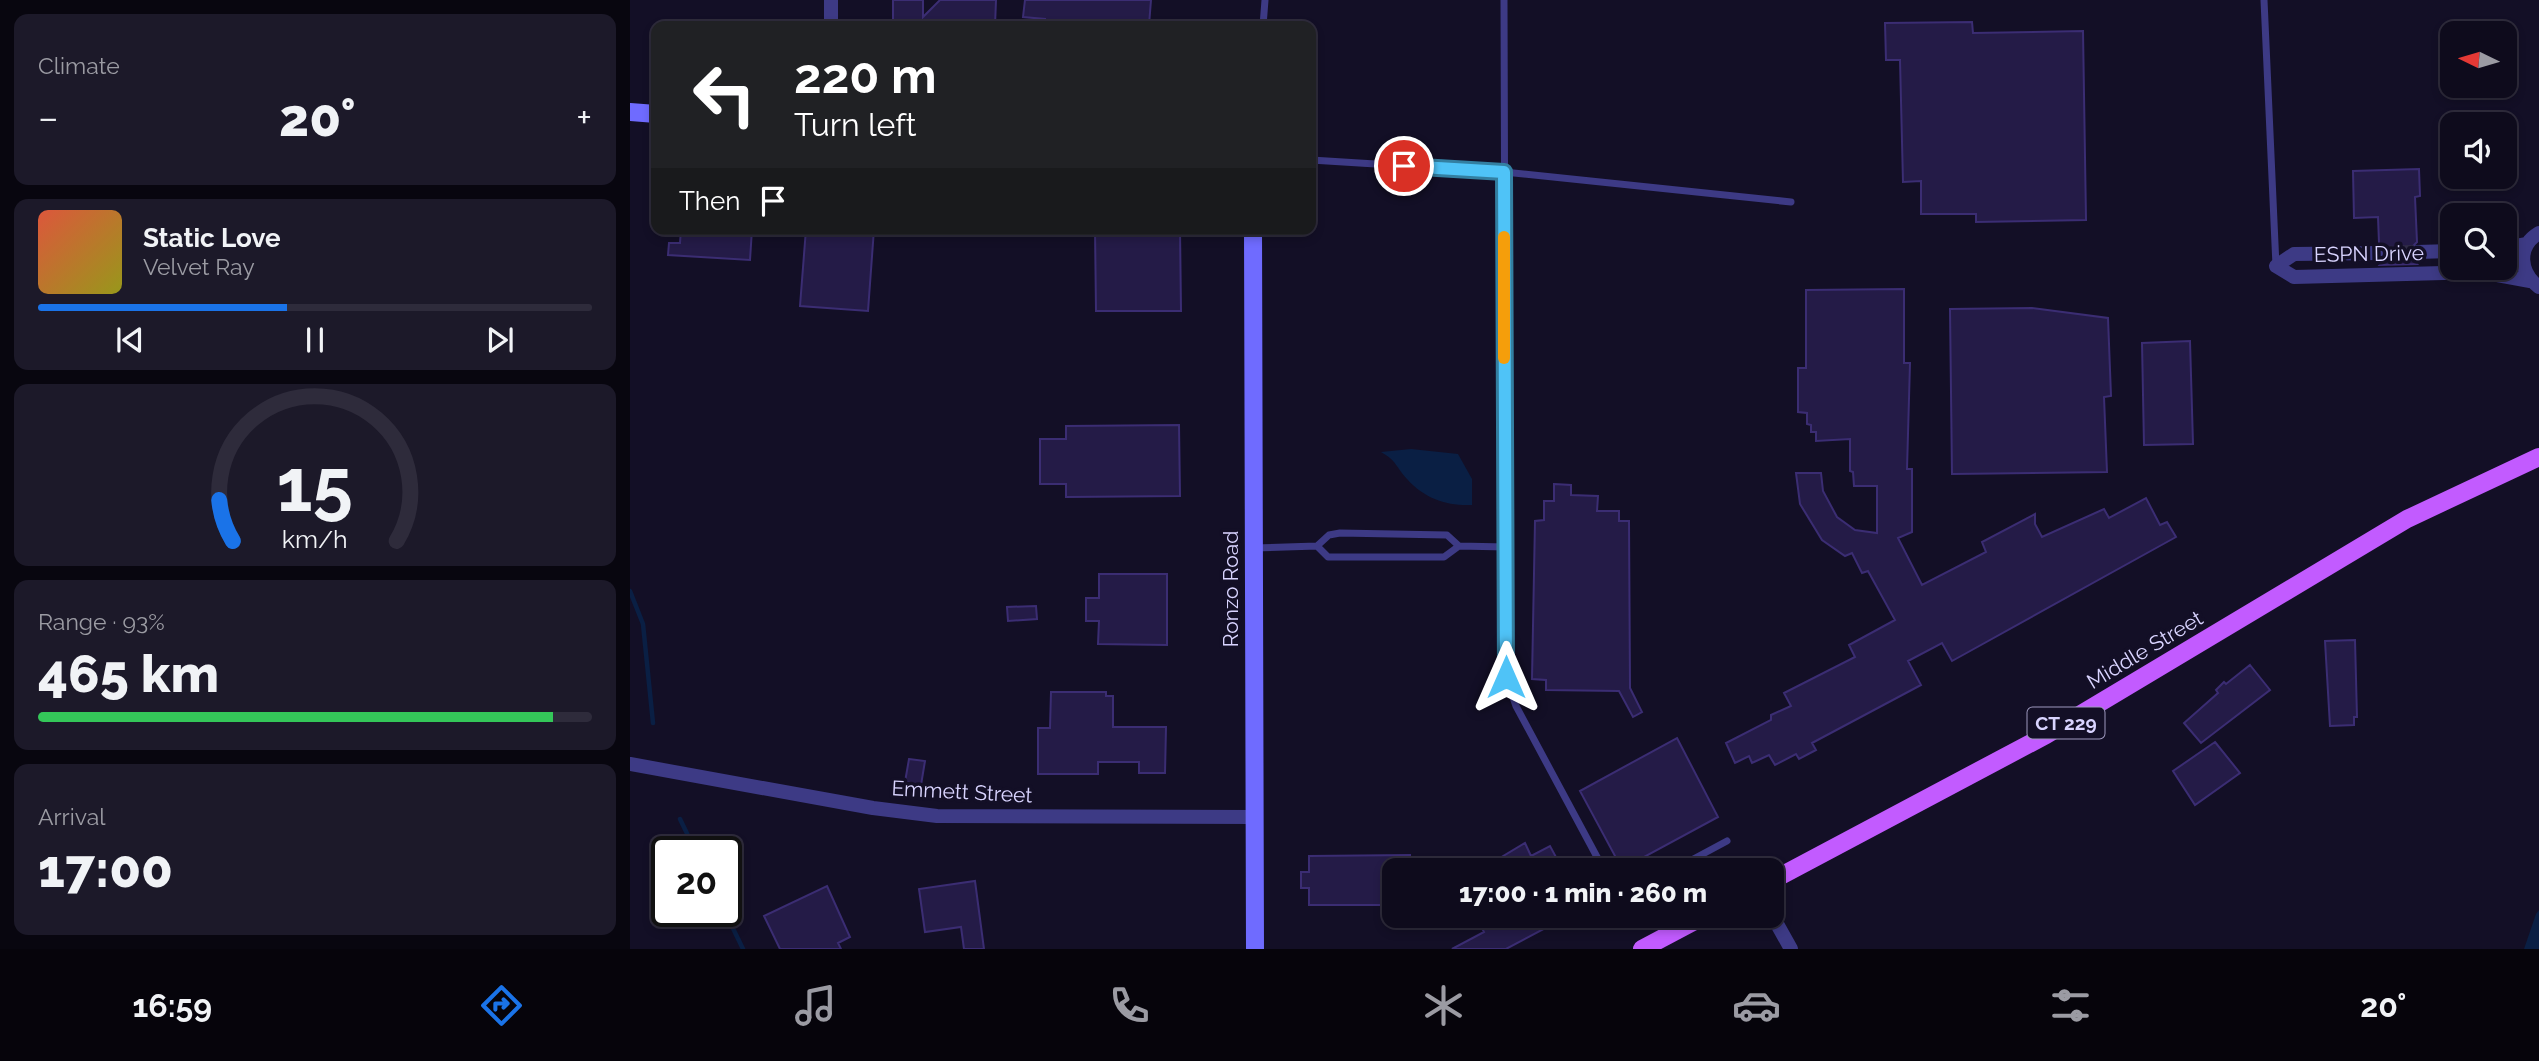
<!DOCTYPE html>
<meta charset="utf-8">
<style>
body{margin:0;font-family:Raleway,sans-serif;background:#1c1929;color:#f1f3f6;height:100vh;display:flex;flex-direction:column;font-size:26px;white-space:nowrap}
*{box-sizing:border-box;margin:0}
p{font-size:23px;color:#9b9ba3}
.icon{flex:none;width:38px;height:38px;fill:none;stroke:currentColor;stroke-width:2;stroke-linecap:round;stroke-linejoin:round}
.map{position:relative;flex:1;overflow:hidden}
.drawer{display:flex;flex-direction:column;gap:14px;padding:14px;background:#08060f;width:630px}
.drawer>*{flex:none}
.guide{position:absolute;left:21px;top:21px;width:665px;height:214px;border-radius:14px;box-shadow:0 4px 10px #0003,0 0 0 2px #2e2b3b;background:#202124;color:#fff;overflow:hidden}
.needle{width:46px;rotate:275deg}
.tools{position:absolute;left:1810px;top:21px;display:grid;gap:14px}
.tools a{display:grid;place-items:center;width:77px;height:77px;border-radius:14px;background:#0e0b1c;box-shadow:0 4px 10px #0003,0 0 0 2px #2e2b3b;font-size:35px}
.speed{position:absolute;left:21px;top:836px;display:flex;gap:14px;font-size:35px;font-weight:700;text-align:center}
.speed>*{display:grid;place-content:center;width:91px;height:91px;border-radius:50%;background:#0e0b1c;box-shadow:0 4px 10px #0003,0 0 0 2px #2e2b3b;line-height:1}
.speed .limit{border:4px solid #111;border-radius:10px;background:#fff;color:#111}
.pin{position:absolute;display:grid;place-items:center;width:60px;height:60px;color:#fff;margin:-30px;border:4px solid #fff;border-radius:50%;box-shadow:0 2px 7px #0007}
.me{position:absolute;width:77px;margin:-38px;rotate:0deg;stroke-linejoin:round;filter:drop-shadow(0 0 5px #0008)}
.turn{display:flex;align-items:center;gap:24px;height:147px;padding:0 28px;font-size:32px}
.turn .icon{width:91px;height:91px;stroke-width:2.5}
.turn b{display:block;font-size:49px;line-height:60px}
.then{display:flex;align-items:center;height:66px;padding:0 28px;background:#0003;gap:14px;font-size:26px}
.big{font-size:52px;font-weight:800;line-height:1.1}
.drawer .tile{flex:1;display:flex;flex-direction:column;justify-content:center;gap:10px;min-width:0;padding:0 24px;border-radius:14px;background:#1c1929}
.drawer .dial{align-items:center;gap:0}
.dial svg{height:182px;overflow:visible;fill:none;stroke:#2e2b3b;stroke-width:7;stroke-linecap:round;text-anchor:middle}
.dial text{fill:#f1f3f6;stroke:none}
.song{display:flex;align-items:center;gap:21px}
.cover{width:84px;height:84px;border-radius:10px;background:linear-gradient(135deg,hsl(10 70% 55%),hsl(60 70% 35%))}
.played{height:7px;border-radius:4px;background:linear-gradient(90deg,#1a73e8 45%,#2e2b3b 45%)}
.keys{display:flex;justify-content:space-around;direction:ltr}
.heat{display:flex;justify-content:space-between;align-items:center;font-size:38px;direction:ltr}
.charge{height:10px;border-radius:5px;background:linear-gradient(90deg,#34c759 93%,#2e2b3b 0)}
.trip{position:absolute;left:752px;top:858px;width:402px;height:70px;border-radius:14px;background:#0e0b1c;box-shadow:0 4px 10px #0003,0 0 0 2px #2e2b3b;font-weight:800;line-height:70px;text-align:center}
.menu{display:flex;height:112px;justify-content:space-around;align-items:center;background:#06040b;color:#9b9ba3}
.menu .icon{width:49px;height:49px}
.menu .active{color:#1a73e8}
.menu b{font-size:32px;color:#f1f3f6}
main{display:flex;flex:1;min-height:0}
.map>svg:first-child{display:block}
.water{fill:#0a1f44}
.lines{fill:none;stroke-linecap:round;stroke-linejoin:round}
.stream{stroke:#0a1f44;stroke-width:4.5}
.building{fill:#241b47;stroke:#3b2d73;stroke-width:2}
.street-tunnel{stroke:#312d47;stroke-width:14;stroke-dasharray:14 7;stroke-linecap:butt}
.lane{stroke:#3d3a85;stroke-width:7}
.street{stroke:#3d3a85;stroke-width:14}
.secondary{stroke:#6f6bff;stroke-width:18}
.primary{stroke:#c25bff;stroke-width:18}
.route-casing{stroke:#337fa1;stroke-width:18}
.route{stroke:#4fc3f7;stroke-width:12}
.slow{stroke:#f59e0b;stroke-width:12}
.labels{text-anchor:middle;stroke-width:7;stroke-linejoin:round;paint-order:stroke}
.shield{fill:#130f26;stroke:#9e99be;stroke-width:2}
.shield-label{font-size:19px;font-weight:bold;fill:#d9d4ff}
.street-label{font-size:21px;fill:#d9d4ff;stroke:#130f26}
</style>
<main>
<section class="drawer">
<div class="tile"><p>Climate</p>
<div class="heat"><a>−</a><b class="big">20°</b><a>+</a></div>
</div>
<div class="tile">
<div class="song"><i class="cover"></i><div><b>Static Love</b><p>Velvet Ray</p></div></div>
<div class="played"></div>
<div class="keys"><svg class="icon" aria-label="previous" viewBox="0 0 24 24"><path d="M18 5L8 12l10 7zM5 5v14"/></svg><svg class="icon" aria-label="pause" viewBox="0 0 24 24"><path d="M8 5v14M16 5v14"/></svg><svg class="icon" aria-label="next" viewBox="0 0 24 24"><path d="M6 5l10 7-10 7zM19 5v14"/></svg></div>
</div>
<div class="tile dial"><svg viewBox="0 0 100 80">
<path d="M14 69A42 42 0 1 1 86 69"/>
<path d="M14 69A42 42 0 0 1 8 51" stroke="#1a73e8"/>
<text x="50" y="56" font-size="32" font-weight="700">15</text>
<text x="50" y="72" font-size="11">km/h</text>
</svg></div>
<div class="tile"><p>Range · 93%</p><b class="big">465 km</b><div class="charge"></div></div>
<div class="tile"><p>Arrival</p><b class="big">17:00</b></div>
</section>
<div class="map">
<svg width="1909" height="949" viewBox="0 0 1909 949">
<rect width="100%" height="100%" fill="#130f26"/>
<path class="water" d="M781,449l47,5 14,25v26c-25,1 -47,-6 -65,-26 -11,-12 -10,-18 -26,-27z
M1909,910v39h-15l12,-35z"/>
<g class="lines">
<path class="stream" d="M0,591l13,33 10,99
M50,819l16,33
M95,912l18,37"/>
</g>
<path class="building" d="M263,0h30v17l17,-17h56l-1,26h-102z
M395,0h126l-2,25 -104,1v-7l-22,-2z
M1342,22l1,11 110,-2 3,189 -110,2v-8h-55v-33l-18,1 -3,-122h-14l-1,-37z
M1789,169l1,27 -5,1 2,45 -10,10 10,12 -37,1 8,-8v-8l-9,-6 -1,-26 -24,1 -1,-47z
M51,229h71l-2,31 -82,-5 1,-12h11z
M176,229h68l-6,82 -68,-5z
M465,229h85l1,82h-85z
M1274,289v74h6l-3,106h5v63l-14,6 24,47 64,-33 -4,-10 53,-28v10l7,13 62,-28 5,9 37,-20 14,27 7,-3 9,15 -224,124 -10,-18 -34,18 13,24 -109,58 4,7 -17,9 -3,-5 -21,11 -6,-10 -17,8 -3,-7 -14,7 -9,-20 45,-23v-5l20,-9 -7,-13 71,-36 -6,-12 46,-25 -27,-49 -6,2 -10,-20 -7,3 -23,-16 -22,-36 -4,-31h25l2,18 14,26 18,13 22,3v-47h-23l-1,-14 -3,-1v-32l-34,2v-9h-5v-7l-4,-1v-11l-9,-1v-44h8v-78z
M1402,308l76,10 3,78 -7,1 3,75 -155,2 -2,-165z
M1560,341l3,103 -49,1 -2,-102z
M549,425l1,71 -114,1v-13h-26v-45h26v-13z
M924,484l17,1v10l27,1 -1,15h22v10h10l1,167 12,24 -9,5 -14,-26 -73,-1v-10l-14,-1 3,-158 9,-1v-19h10z
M469,574h68v71l-69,-1 1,-23h-13v-23h13z
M406,606l1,13 -29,2 -1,-14z
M1725,640l2,77h-3v8l-24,1 -5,-85z
M1620,665l20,25 -69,53 -17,-20 34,-30 -2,-3 8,-8 2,2z
M421,692h55v4h7v31h53l-1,46h-26v-11h-41v12h-60v-46h12z
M1047,738l41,79 -96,52 -42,-78z
M1585,742l25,31 -45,32 -22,-34z
M279,759l16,2 -4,24 -16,-3z
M895,843l6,13 19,-10 13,24h-83z
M780,855v15h-15v35h-86v-17h-8v-16h8v-16z
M345,881l9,68h-20l-3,-22 -36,5 -6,-43z
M197,886l23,51 -12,6 3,6h-61l-16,-33z
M845,915h95l-64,34h-54l32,-17z"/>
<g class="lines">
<path class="street-tunnel" d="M1749,253l38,-1"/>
<path class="lane" d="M874,0l2,677 10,29 88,164
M1634,0l12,266
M633,26l2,-26
M681,160l193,12 287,30
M687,546l11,11h116l15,-11
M624,548l63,-2 12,-11 11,-2 107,2 12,11 47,1
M1043,870l54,-29"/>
<path class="street" d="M201,26v-26
M1909,233c-23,14 -19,40 0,54
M1874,248l23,-4
M1787,252l35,-1
M1749,253l-85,1 -18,12 18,11 187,-5 49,9
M0,764l243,44 64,8 317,1
M1142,915l19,34"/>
<path class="secondary" d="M0,112l26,2
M623,229l2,720"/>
<path class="primary" d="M1143,880l273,-145 361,-216 132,-62
M1012,949l64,-34"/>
</g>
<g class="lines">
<g class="route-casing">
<path id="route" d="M774,166l100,6 2,505"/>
</g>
<use href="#route" class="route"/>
<path class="slow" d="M874,237v121"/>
</g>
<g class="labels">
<rect class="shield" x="1397.5" y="707.5" width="77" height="31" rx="5"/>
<g class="shield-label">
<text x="1436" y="730">CT 229</text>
</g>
<g class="street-label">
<text transform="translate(1739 254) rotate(-1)" y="7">ESPN Drive</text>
<text transform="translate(601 589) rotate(-90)" y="7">Ronzo Road</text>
<text transform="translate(1515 650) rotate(-31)" y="7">Middle Street</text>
<text transform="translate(332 792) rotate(3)" y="7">Emmett Street</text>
</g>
</g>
</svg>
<div class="tools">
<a><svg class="needle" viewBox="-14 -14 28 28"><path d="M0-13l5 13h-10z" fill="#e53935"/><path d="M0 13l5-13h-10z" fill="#9b9ba3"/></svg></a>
<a><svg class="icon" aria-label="sound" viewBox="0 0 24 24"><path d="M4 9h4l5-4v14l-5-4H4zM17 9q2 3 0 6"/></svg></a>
<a><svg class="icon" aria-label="search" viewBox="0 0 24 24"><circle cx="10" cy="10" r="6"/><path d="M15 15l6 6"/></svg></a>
</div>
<div class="speed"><div class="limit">20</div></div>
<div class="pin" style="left:774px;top:166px;background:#d93025"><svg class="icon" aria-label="arrive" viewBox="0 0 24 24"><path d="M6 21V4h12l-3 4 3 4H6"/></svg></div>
<svg class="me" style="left:876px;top:677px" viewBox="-20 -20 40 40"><path d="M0-17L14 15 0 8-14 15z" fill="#4fc3f7" stroke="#fff" stroke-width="4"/></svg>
<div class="trip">17:00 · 1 min · 260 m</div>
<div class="guide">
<div class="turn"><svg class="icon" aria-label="left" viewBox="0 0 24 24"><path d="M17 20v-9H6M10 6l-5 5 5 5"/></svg><div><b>220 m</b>Turn left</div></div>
<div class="then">Then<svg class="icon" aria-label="arrive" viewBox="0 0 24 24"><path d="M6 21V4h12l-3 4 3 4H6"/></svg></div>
</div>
</div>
</main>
<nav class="menu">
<b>16:59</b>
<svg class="icon active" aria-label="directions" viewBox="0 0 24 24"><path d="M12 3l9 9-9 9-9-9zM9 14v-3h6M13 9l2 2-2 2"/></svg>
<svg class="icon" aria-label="music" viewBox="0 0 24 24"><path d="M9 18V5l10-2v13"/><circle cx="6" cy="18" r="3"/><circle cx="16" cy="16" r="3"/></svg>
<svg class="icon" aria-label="phone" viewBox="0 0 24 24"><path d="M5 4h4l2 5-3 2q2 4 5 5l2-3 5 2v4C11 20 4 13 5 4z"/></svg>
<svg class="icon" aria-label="climate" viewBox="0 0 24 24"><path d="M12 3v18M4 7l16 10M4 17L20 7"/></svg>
<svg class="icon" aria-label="car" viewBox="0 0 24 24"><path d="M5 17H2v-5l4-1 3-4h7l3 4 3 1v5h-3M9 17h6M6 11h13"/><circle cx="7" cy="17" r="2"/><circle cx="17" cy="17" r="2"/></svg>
<svg class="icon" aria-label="filters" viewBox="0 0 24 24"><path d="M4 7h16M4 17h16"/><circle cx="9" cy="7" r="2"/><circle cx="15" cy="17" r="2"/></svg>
<b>20°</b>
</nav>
